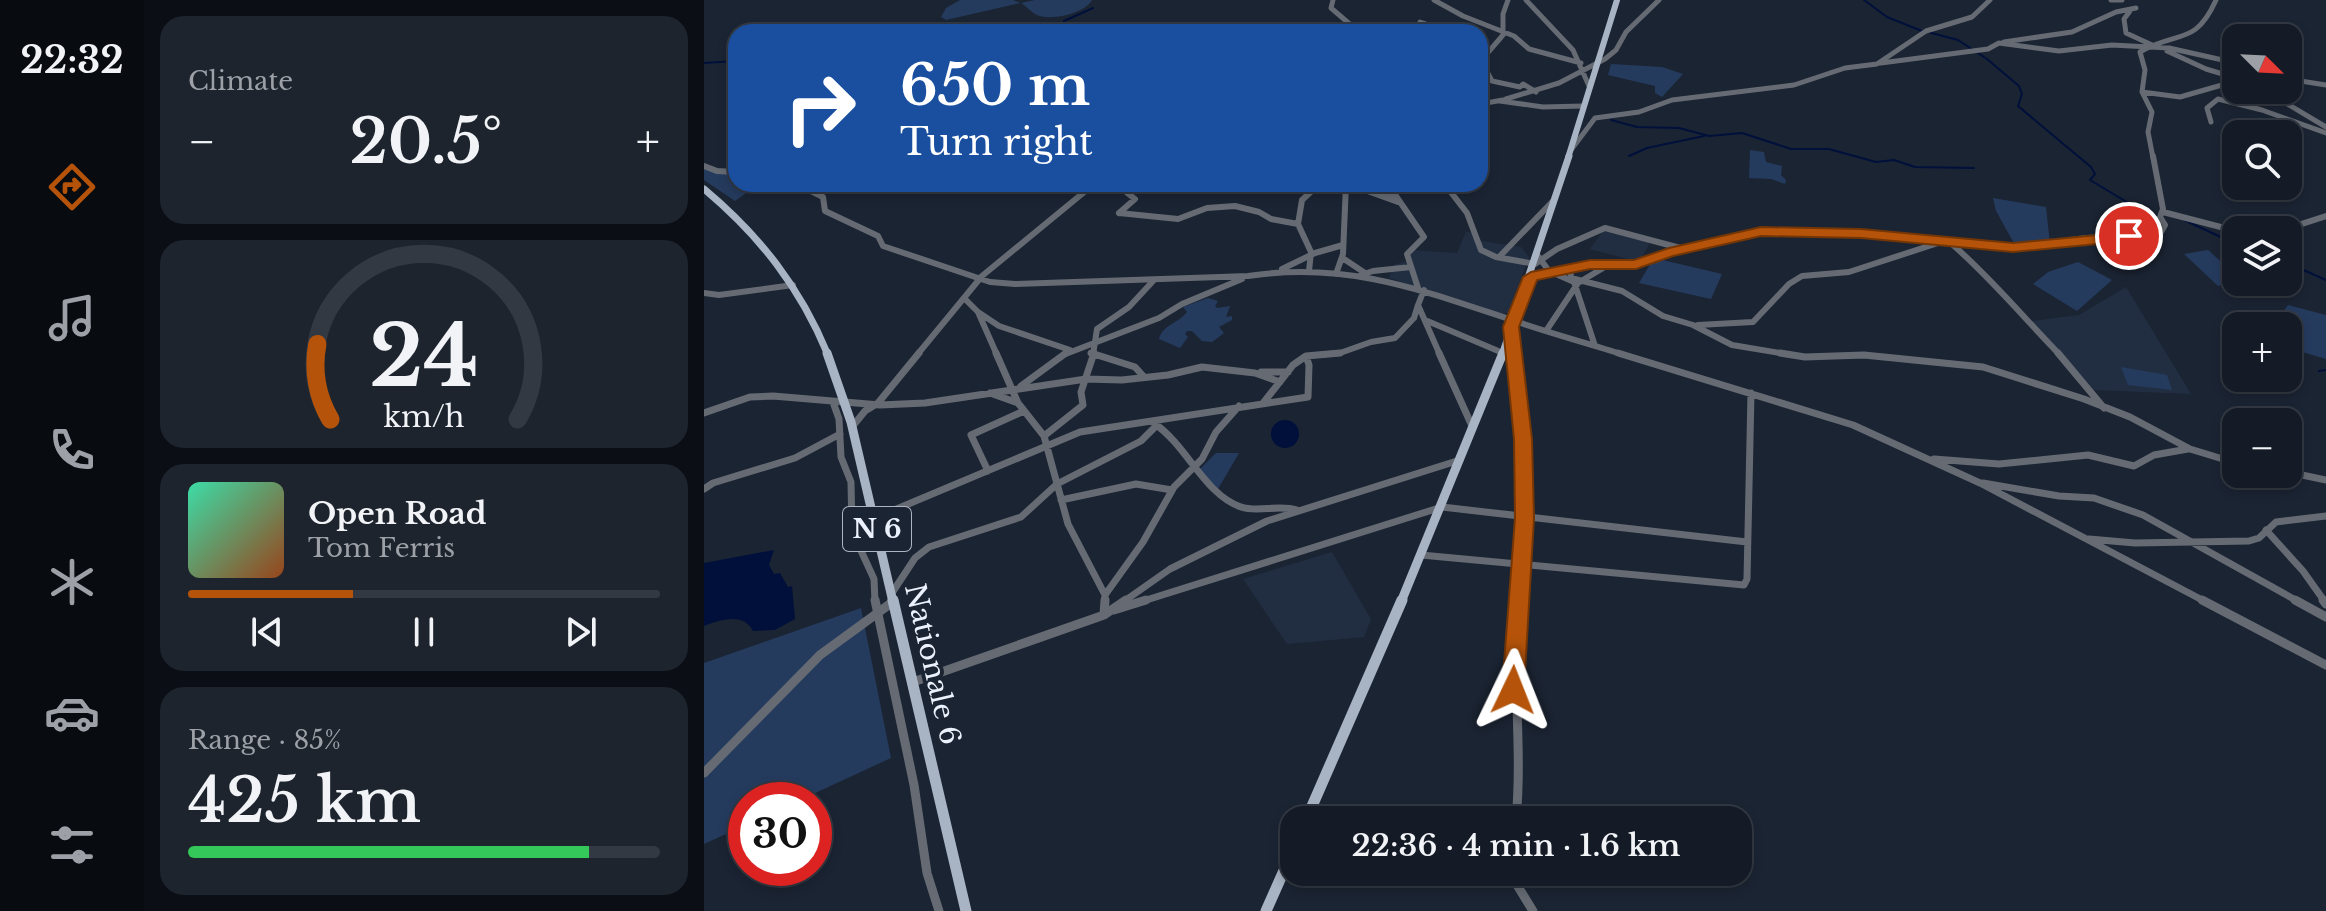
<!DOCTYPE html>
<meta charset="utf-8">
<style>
body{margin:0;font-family:"Libre Baskerville",serif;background:#1d242e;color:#f1f3f6;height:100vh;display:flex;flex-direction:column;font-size:30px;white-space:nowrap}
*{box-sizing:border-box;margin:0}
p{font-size:26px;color:#9da1a7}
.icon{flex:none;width:44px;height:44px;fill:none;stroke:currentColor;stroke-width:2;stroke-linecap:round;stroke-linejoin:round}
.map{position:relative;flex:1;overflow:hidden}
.side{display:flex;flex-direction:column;gap:16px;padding:16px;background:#0b0f15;width:560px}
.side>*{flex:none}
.hud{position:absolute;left:24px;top:24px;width:760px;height:168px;border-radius:24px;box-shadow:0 4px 12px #0003,0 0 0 2px #333943;background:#1a4fa0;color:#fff;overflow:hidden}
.needle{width:52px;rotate:114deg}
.buttons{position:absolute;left:1518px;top:24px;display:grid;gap:16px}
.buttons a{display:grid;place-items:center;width:80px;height:80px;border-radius:16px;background:#141b26;box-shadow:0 4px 12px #0003,0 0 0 2px #333943;font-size:40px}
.speed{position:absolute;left:24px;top:782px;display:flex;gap:16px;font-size:40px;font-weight:700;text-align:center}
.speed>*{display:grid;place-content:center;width:104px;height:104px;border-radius:50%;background:#141b26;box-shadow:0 4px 12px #0003,0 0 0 2px #333943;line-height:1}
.speed .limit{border:12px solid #d22;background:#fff;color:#111}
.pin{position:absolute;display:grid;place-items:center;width:68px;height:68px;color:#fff;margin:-34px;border:4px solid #fff;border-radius:50%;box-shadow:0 2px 8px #0007}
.me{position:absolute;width:88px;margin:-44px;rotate:2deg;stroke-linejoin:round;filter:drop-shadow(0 0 6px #0008)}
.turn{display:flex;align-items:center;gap:28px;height:168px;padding:0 40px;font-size:36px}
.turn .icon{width:104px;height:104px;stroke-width:2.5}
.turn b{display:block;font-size:56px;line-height:68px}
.big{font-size:60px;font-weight:600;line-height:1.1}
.side .card{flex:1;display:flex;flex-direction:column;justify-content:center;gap:12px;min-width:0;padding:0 28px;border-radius:24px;background:#1d242e}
.side .dial{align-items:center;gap:0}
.dial svg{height:208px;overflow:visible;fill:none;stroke:#333943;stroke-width:7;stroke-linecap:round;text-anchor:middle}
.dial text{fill:#f1f3f6;stroke:none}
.song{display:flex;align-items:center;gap:24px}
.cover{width:96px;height:96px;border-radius:12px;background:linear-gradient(135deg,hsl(160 70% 55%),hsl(20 70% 35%))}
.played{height:8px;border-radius:4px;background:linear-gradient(90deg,#b45309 35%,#333943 35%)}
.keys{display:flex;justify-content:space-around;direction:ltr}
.heat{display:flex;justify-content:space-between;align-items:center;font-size:44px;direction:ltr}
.charge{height:12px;border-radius:6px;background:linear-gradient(90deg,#34c759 85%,#333943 0)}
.trip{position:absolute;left:576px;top:806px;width:472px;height:80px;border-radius:24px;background:#141b26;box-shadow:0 4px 12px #0003,0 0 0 2px #333943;font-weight:600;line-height:80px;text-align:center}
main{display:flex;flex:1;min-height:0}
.dock{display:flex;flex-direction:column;width:144px;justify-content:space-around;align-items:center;background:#080b0f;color:#9da1a7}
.dock .icon{width:56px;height:56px}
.dock .active{color:#b45309}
.dock b{font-size:36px;color:#f1f3f6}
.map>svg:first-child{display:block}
.built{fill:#212e42}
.green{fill:#253b5e}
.water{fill:#00103b}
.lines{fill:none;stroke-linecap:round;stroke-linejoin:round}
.stream{stroke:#00103b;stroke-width:2}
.minor-far3{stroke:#666b73;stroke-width:5}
.minor-far2{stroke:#666b73;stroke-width:6}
.minor-far1{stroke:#666b73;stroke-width:7}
.minor{stroke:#666b73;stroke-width:9}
.major-far3{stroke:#a8b3c3;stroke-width:6}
.major-far2{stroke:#a8b3c3;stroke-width:7}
.major-far1{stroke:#a8b3c3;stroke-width:9}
.major{stroke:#a8b3c3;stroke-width:11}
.route{fill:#b45309;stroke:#753606;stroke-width:2}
.labels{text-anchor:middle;stroke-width:8;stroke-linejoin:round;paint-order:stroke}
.shield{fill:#1b2433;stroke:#adb4c0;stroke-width:2}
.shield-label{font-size:26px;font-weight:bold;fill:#ecf2fd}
.street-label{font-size:28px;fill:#ecf2fd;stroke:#1b2433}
</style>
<main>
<nav class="dock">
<b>22:32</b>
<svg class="icon active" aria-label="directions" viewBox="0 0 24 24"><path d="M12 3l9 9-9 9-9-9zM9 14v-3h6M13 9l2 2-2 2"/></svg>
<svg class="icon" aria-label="music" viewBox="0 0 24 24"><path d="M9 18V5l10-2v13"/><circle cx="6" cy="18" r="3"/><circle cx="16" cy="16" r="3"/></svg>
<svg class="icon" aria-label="phone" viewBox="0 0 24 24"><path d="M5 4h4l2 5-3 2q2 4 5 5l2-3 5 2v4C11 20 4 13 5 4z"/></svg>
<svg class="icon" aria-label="climate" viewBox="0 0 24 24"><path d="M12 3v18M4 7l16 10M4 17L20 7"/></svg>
<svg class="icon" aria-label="car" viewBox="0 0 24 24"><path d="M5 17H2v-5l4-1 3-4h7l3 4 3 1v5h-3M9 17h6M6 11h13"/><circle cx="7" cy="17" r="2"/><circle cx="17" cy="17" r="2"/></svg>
<svg class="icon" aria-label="filters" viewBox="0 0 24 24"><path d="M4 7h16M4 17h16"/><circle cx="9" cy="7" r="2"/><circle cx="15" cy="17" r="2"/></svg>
</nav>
<section class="side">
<div class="card"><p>Climate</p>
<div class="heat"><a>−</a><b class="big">20.5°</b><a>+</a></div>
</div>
<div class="card dial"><svg viewBox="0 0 100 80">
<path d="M14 69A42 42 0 1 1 86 69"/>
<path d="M14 69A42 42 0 0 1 9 40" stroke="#b45309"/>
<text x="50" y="56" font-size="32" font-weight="700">24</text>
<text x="50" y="72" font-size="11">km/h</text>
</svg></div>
<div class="card">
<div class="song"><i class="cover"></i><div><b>Open Road</b><p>Tom Ferris</p></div></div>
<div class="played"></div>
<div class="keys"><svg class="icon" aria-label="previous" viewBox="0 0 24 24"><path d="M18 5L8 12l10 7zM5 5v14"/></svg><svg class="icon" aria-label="pause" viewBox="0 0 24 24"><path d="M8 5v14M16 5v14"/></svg><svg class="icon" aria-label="next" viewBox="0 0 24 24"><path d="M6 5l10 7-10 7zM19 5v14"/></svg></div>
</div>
<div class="card"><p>Range · 85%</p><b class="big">425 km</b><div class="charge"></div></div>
</section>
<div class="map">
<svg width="1622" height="911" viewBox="0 0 1622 911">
<rect width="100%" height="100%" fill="#1b2433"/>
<path class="built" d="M899,231l47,12 -11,19 -49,-13z
M762,232l7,1 3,7 45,7 8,10 -21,56 -7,1 -112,-36 5,-13 16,-5v-10l47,3z
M1422,287l65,107 -97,-4 -63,-69 48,-6z
M628,552l39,67 -7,18 -77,7 -44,-65z"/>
<path class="green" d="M256,0h53l7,3 -74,17 -5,-3 5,-9z
M331,0h57c-8,14 -41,21 -55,15 -5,-2 -11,-9 -16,-12z
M907,64l51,3 21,7 -21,23 -7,-4v-7l-47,-11z
M1046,150l14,2 2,10 16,4 -1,9 5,5 -1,4 -14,-5 -22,-1z
M0,166l32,6v12h10l6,5 -17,12 -31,-21z
M1289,198l53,9 4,37 -35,1 -19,-34z
M1504,250l28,25v6l-18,5 -34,-32z
M950,258l68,16 -11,25 -72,-16z
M1374,262l34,18 -35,31 -44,-27 15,-12z
M504,298l10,3 -3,5 2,2 13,-2 -4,11 6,-1v4l-13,7 5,6 -12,9 -10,-1 -10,-10h-5l-2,3 3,3 -8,11 -21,-9c4,-15 19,-15 28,-27l-4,-5z
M1584,305l38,10v44l-37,-11 -1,-22h-15z
M1417,367l46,8 5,15 -44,-5z
M512,453h23l-21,36 -19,-19z
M157,608l30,150 -91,42h-54v25l-42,19v-181z"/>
<path class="water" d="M567 434a14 14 0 1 1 28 0a14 14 0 1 1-28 0Z
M70,550l-5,15 5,9 6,-1 8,14 4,-1 3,33 -20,11 -22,1c-10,-19 -33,-11 -49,-5v-63z"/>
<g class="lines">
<path class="stream" d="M1160,0l23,17 35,14
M359,31l1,-10 29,-13
M356,32h19
M1224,32l30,8 29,19 32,27 3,8 -4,12 73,61 4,7 -5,6 50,30 18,7
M0,63l32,-2
M907,120l26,7 42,1 30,8 33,-3 49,16h38l47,13 18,-2 21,7 59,1
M925,156l18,-8 57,-12
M1480,220l52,24
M1584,263l38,17
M1615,371l7,-1"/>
<path class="minor-far3" d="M629,0l-2,8 28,24
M730,0l29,16 51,20 15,13 52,14
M804,0l-5,14v21l-18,21 -2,8 9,17 28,6 3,-3 13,8
M822,0l47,50 16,36
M1407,0h11
M1426,11l-6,8 2,14 26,12
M716,22l6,2
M1300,42l68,-10 44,-20 20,-4
M1463,51l39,18 30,9
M1177,63l107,-14 11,-6 60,8 53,-6 57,3 67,15
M1584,79l38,6
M1560,90l62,37
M1438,92l38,5 56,-16
M802,99l53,-16 46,-24 11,-9 10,-18 33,-32
M796,101l43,6 40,-1
M776,108l6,-5 17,-3
M1507,122l-4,-14 11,-9 44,11 64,23
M867,150l24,-32 44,-6 33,-12 122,-15 51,-17 32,-4 49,-33 46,-14 18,-17
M1449,158l-5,-26 4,-20 -10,-20 3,-22 -5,-18c37,-22 55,-5 76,-52"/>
<path class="minor-far2" d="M0,166l13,5 19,1
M93,184l26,13 2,14 53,25 5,10 107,36 25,2 233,-8c99,-15 173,14 264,44 37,13 75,23 112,35
M412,184l19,15 -16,14
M587,184l54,7
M644,184l50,18
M677,184l4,7 11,5 28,41 -17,17 11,34
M745,184l1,7 17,22 14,37 15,7 39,7 22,-15 48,-21 79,21
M1459,212l73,19
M415,213l59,6 29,-11 28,-2 24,6 12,7 27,5 13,28 -2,19
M594,224l4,-24 13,-12
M1579,230l43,-14
M1249,245c38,33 71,73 107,110
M834,256l11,15 25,11 21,64
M795,257l54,-56
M640,259l21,14
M866,268l1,10 51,13 41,25 30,9 39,20 60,10
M578,269l33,-16 28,-8
M632,274l7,-20 3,-70
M657,275l12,-4 38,-4
M827,277l59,-12 46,-1 33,-12 92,-20 100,1 152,15 73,-10 74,-4 5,-9 -5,-8 3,-8 -10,-53
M720,290l-6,15 22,50
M0,293l15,2 74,-10
M262,300l12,12 19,43
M274,312l21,14 71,24
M721,320l78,33
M994,325l55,-3 36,-38 13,-8 47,-4 92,-30
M808,328l5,27
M842,331l32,-48 30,-18
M387,353l6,2
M213,355l65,-79 112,-92
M359,355l96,-37 23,-14 60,-25
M389,355l4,-26 32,-22 25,-27
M615,355l21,-2 31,-11 24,-4 19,-20 4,-13"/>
<path class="minor-far1" d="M292,353l22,50 26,33 24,88 37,71
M387,353l44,14 9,10
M735,353l33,73
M812,353l9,119 -6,130
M914,353l235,72 127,58 226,119
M1076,353l25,4 59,-2 119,12 101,32 46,18 60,32 46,14
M1354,353l46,55
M557,372h27
M317,386l45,-33
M286,393l28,10
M129,402l6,17 2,38 10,25 1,49 22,48 1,23
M560,402l29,-37 13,-9 34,-3
M0,413l46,-16 23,-1 107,9 45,-2 161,-24 36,1 46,-5 34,-8 53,6 25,9
M451,424c32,22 50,71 86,83 17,6 37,-3 56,3
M148,427l13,-16 13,-8 41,-50
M340,436l39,-31 -2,-13 13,-39
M1230,459l65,5 89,-9 46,11 20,-11 34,-6
M284,471l-17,-36 53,-24
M1584,472l38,8
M1279,483l76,13 35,2 49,17 156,87
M0,489l9,-6 82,-25 45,-24
M357,500l75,-16 36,6
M171,518l205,-86 228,-35 1,-32 -3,-9
M1562,530l37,41 22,31
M1385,539l46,4 114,-2 10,-3 17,-16 50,-6
M717,555l323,30 3,-6 4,-186
M188,593l23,-35 14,-11 92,-30 36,-33 84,-43 16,-16
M401,602v-7l38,-53 31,-55 28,-28 14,-27 23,-26
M419,602l47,-33 97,-48 193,-61
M436,602l302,-95 305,35"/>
<path class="minor" d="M171,600l39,185 13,88 12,38
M1498,600l124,65
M1591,600l31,17
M1619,600l3,4
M410,610l32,-10
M400,615l1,-15
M209,682l191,-67 22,-15
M0,773l116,-118 74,-54
M812,820c7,-73 -5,-146 3,-220
M805,872l24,39"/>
<path class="major-far3" d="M864,158l49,-158"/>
<path class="major-far2" d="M0,189c56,47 96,98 124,166
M798,355l67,-199"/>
<path class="major-far1" d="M123,353l24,69 42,180
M697,602l102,-249"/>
<path class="major" d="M189,600l73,311
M602,820l96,-220
M562,911l28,-63"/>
</g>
<path class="route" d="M1057,227l100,2 152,14 116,-11 7,4 -7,5 -116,11 -152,-14 -100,-2 -88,20 -37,13h-46l-53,11 -18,47 13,112 2,79 -10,172 -3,7 -8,3 -7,-3 -4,-7 13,-172 -1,-79 -11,-112 20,-50 8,-5 59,-12h44l35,-12z"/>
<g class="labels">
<rect class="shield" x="139" y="507" width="68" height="44" rx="6"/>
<g class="shield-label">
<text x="173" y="538">N 6</text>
</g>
<g class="street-label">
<text transform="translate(229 664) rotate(77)" y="10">Nationale 6</text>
</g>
</g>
</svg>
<div class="buttons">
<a><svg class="needle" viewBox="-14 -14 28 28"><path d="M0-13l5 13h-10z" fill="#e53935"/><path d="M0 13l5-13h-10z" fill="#9da1a7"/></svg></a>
<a><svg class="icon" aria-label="search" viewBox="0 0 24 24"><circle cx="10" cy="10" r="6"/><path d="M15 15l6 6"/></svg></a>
<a><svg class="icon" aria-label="layers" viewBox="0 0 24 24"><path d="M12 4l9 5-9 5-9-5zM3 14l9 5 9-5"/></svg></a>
<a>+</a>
<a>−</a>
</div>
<div class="speed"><div class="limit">30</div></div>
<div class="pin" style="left:1425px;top:236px;background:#d93025"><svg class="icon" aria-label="arrive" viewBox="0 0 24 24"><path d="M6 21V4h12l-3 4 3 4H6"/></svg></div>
<svg class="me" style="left:809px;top:690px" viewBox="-20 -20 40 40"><path d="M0-17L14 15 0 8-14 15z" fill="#b45309" stroke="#fff" stroke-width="4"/></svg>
<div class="trip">22:36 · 4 min · 1.6 km</div>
<div class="hud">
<div class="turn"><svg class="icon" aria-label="right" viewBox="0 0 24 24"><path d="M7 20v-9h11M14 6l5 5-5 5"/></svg><div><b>650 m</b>Turn right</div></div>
</div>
</div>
</main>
